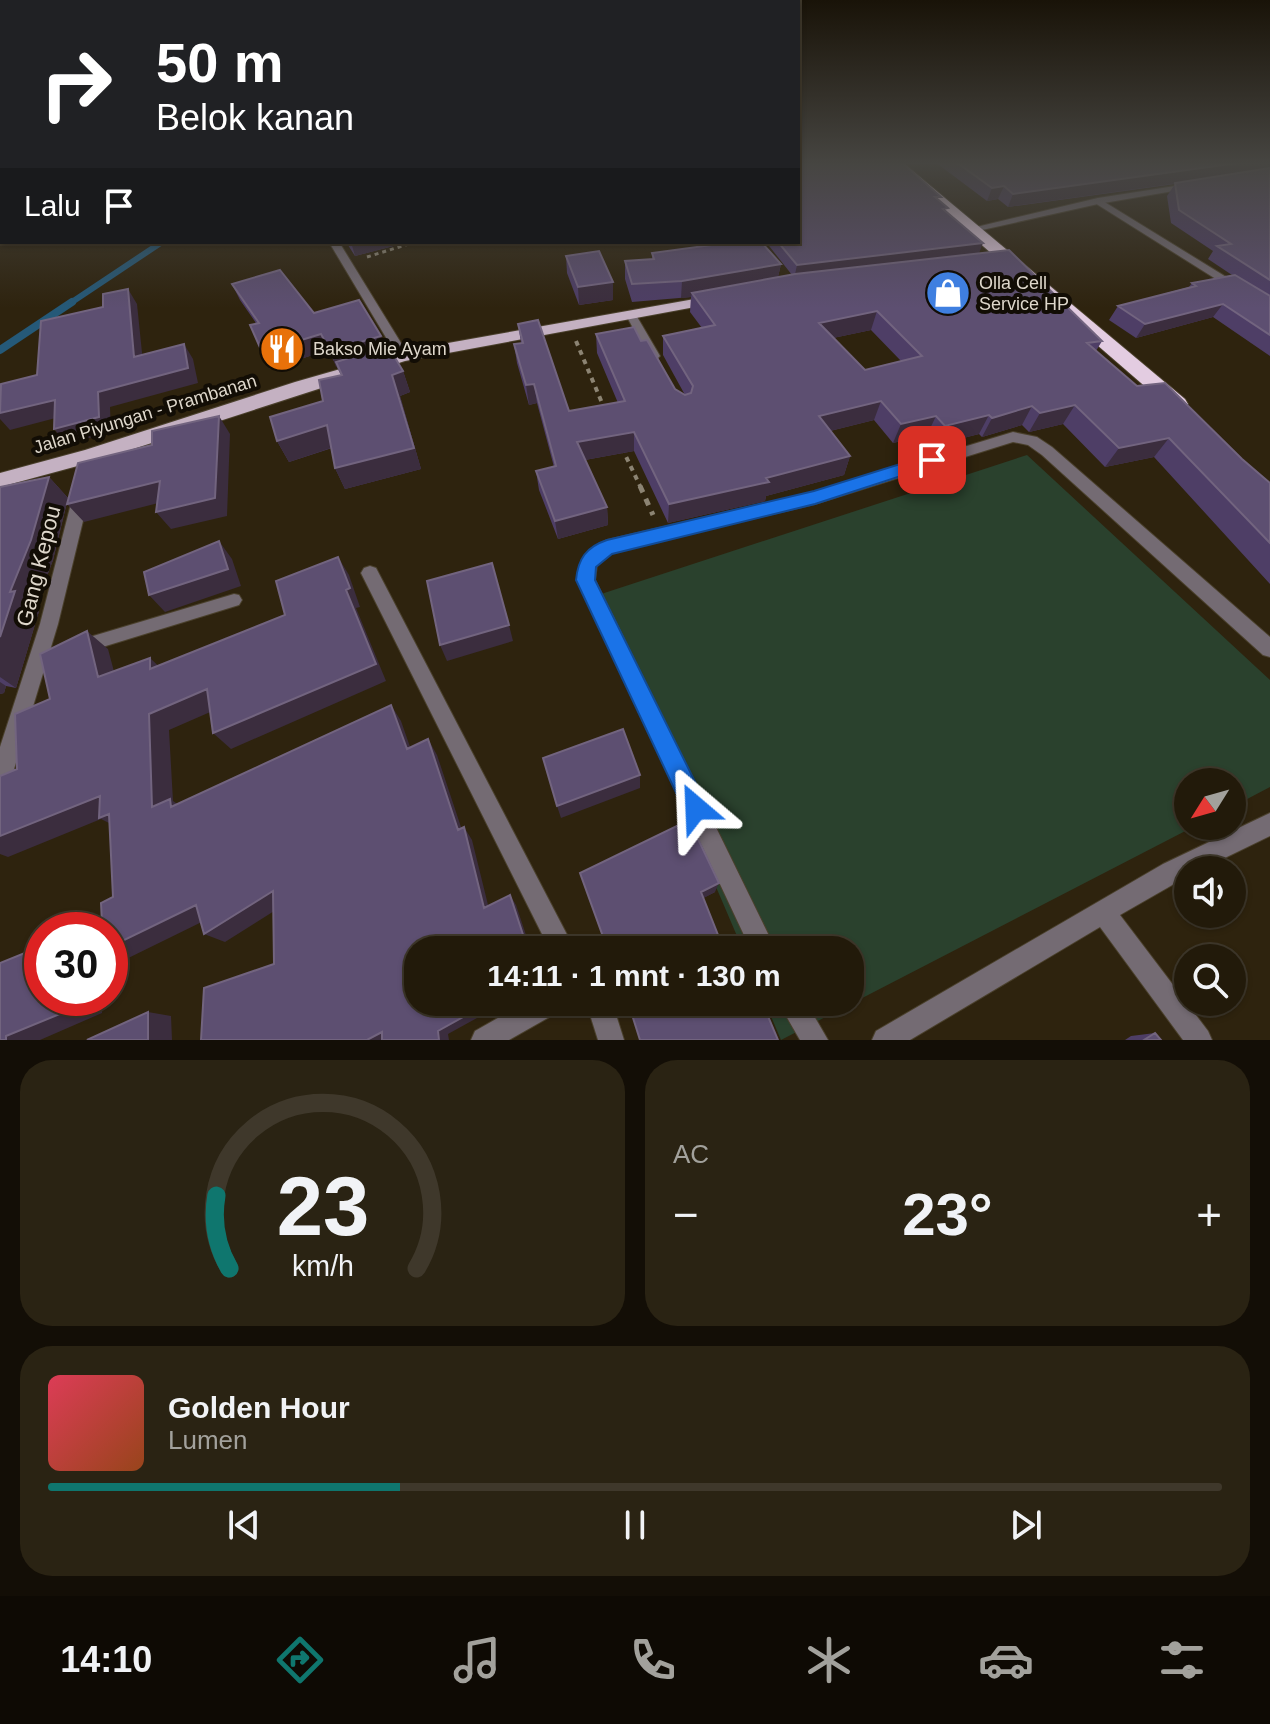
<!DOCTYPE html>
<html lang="id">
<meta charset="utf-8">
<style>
body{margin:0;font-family:Helvetica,sans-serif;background:#2a2313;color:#f1f3f6;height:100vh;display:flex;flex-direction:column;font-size:30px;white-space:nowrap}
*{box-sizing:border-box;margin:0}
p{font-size:26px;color:#a2a19c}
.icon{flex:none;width:44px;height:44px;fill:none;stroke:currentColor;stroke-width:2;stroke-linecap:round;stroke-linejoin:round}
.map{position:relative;height:1040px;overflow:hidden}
.drawer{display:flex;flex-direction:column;gap:20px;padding:20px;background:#130e06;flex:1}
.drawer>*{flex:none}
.guide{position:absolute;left:0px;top:0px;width:800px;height:244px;box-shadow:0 2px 6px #0004,0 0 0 2px #3f382b;background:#202124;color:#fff;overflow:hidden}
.needle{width:52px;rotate:233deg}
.buttons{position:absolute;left:1174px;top:768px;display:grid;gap:16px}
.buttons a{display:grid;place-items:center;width:72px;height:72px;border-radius:50%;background:#221a0a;box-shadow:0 2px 6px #0004,0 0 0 2px #3f382b;font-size:40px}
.speed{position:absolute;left:24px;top:912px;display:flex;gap:16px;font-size:40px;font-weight:700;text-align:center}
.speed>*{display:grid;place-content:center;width:104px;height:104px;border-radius:50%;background:#221a0a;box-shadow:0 2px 6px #0004,0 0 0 2px #3f382b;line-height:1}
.speed .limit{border:12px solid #d22;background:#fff;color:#111}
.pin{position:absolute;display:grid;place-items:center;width:68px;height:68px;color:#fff;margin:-34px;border-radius:16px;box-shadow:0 4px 12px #0006}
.me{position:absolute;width:88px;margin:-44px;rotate:334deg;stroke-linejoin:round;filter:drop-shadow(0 0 6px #0008)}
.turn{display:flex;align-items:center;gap:28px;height:168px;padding:0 24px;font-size:36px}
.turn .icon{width:104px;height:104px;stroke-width:2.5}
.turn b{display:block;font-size:56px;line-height:68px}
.then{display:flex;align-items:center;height:76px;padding:0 24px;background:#0003;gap:16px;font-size:30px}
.big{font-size:60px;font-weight:700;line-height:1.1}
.drawer .tile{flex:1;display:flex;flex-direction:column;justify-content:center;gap:12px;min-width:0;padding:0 28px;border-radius:32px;background:#2a2313}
.drawer .dial{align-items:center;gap:0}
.dial svg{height:208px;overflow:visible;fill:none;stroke:#3f382b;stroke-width:7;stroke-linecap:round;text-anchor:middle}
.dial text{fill:#f1f3f6;stroke:none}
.song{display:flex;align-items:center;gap:24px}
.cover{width:96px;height:96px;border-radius:12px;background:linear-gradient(135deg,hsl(350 70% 55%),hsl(20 70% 35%))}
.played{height:8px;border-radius:4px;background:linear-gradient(90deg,#0f766e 30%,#3f382b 30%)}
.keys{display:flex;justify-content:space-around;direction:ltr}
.heat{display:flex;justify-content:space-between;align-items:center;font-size:44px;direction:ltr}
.drawer .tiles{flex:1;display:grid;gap:20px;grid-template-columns:1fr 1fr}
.tile:last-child{grid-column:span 2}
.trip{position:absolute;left:404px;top:936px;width:460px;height:80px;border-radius:32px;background:#221a0a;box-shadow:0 2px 6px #0004,0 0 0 2px #3f382b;font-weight:700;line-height:80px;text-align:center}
.tabs{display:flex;height:128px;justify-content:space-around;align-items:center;background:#0e0a04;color:#a2a19c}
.tabs .icon{width:56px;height:56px}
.tabs .current{color:#0f766e}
.tabs b{font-size:36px;color:#f1f3f6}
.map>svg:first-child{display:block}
.green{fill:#2a412d}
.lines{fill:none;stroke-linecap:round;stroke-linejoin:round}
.stream-far1{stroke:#255978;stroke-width:6}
.stream{stroke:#255978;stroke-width:8}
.lane-casing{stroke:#4a402c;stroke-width:2}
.street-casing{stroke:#4a402c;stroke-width:2}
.primary-casing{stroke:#4a402c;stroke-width:2}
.highway-casing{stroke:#4a402c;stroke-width:2}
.path-far2{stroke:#8c8473;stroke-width:3;stroke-dasharray:4 4;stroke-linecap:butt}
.path-far1{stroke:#8c8473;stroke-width:4;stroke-dasharray:5 5;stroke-linecap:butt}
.path{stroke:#8c8473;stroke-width:5;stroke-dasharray:7 7;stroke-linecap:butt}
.lane{fill:#746b73;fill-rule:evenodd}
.street{fill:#746b73;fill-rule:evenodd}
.primary{fill:#c4b1c2;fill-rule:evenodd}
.highway{fill:#e3cce1;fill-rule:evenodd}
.wall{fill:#4e3e66;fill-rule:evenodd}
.shaded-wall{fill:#3b2d3e}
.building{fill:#5d4f71;stroke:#72647f;stroke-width:2;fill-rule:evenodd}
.route{fill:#1a73e8;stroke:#114b97;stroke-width:2}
.labels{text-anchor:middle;stroke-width:8;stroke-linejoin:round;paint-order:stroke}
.far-poi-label{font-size:18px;fill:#ded7cb;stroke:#120d05;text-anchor:start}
.far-street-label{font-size:18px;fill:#ded7cb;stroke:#120d05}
.street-label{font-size:22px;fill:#ded7cb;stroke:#120d05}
</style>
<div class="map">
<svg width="1270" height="1040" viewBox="0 0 1270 1040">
<rect width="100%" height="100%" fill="#2e230e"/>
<path class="green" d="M1027,455l243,225v107l-38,20v-25h-44v44h7l-414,214 -16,-38h85v-52h-107l-151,-353z"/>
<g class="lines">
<path class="stream-far1" d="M69,304l93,-62"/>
<path class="stream" d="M0,350l72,-48"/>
<g class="lane-casing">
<path id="lane" d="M1188,184h3v4l-93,16 -125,28 -5,-3 130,-31z
M631,312l5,3 24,41 -2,2h-8l-2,-2 -22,-41z
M234,594l5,1 3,5 -3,5 -156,48 -6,-2 -2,-5 2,-5 6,-2z"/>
</g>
<g class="street-casing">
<path id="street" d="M0,177h2v6h-2z
M1098,198l172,106v9l-175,-110 -2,-2z
M329,242h10l70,114 -1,3 -5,1 -6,-4z
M1013,432l24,5 15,10 218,190v20l-7,-2 -221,-200 -14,-10 -15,-3 -198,62 -203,48 -15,13 -2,15 181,370h-25l-174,-370c3,-19 12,-33 30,-40l208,-48z
M82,486l8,6 -32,132 -47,155 -4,7 -7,4v-43l40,-123 34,-132z
M370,566l6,2 199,382h-25l-189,-377 3,-5z
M1270,813v23l-70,34h-12v6l-68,39 88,116 4,9h-29l-83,-113 -190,113h-38l4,-9 287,-167z
M526,1002h38l-4,9 -51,29h-38l4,-9z
M586,1002h26l12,38h-26z
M778,1002h28l22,38h-28z"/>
</g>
<g class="primary-casing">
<path id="primary" d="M717,295l5,1v6l-317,59 -309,100 -96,26v-14l85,-23 210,-68 108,-31z"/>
</g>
<g class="highway-casing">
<path id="highway" d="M886,162h16l283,237 3,5 -3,5h-14z"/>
</g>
<path class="path-far2" d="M367,257l48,-15"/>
<path class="path-far1" d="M576,341l29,69
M622,448l19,40"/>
<path class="path" d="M640,486l13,29"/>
<use href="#lane" class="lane"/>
<use href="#street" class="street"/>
<use href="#primary" class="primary"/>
<use href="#highway" class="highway"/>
</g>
<path class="wall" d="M935,162h335v194l-57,-39 -77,21 -27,-18 9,-14 71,-19 3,-4 40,-8 -24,-16 5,-8 -42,-28 -4,-27 8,-12 -167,23 -10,-8 -11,2z
M939,201l39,53 124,87 -6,10 41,35 105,73 28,24v101l-116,-127 -49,10 -42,-43 -34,8 -7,-7 -40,12 -3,-3 -43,11 -9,-10 -34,8 -19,-23 -44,11 20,25 -6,19 -78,21 -1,5 -97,22 -34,-72 -49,9 22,47 1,18 -50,14 -19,-49 -3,-19 18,-4 -17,-64 -8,2 -12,-42 -3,-19 7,-1 -3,-19 51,87 49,-8 -21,-50 -1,-19 45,7 34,48 10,6 -22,-40v-19l39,-8 -12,-16 1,-15 -59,5 -7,-23v-18l27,-2v-6l129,11 -3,13 14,-2 -26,-33h32zM871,330l30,31 -36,9 -32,-32z
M346,242h54l1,2 -46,12z
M566,256l47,44 -34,5 -12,-32z
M232,284l82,29 71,34 18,24 7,21 -10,4 21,73 -76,20 -10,-21 -3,-20 -43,14 -12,-21 46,-40 18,-26 -13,-25 -58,19 -14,-46 -16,-23z
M49,477l19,21 -15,62 -18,48 4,3 -23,77 -10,-2 -2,7 -4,1v-207z
M580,873l135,19 -12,6 21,52h-113l-1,-3 -3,2z
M1155,1033l6,7h-36l6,-4z"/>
<path class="shaded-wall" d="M1245,162h25v8l-262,37 5,-13z
M1004,186l-6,13 -11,2 5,-13z
M351,242h49l1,2 -46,12z
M983,243l-5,13 -184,23 3,-14z
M781,264l-4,17 -85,12 -1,4 -10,1 1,-17z
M613,282v18l-34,5 -1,-18z
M128,289l9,15 7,68 -10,-15z
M1223,304l-10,13 -77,21 9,-14z
M877,311l-6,19 -57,12 5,-19z
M321,334l7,16 -58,19 -8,-17z
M381,336l6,17 -51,14 -6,-16z
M184,344l9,15 5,24 -88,24 1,25 -44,12 -13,-15 44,-37z
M403,371l7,21 -10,4 21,73 -76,20 -10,-21 57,-93z
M534,384l3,19 -8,2 -3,-20z
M55,400l12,15 -57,15 -10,-11v-6z
M881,401l-7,19 -60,15 5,-19z
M1075,405l-12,19 -34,8 11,-19z
M1032,406l-10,19 -40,12 10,-19z
M989,415l-10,19 -43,11 9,-19z
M219,416l11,18 -3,82 -56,13 -15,-17z
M936,416l-9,19 -34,8 8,-19z
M327,425l10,21 -48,16 -12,-21z
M634,432v19l-55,10 -2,-19z
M1169,438l-15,19 -49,10 14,-19z
M850,456l-6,19 -78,21 -1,5 -97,22 1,-19z
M49,477l19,21 -15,62 -18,48 4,3 -23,77 -16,-11v-40l10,-45z
M160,481l14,18 -90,23 -17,-18z
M607,507l1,18 -50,14 -3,-18z
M219,541l13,18 9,27 -76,26 -16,-17z
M338,557l11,18 11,32 -4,1 30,73 -155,68 -18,-16 133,-143z
M509,625l4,16 -66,20 -7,-16z
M87,631l21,18 12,45 -22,-17z
M150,658l18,17 -18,-6z
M0,682l6,4 -2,7 -4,1z
M207,689l17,17 -55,24 4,71 18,12 -39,-6 -3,-93z
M391,705l10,16 15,43 -9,-15z
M428,739l9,16 29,87 -8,-12z
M640,775v13l-79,30 -4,-12z
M100,796l23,34 -22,-11 -93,38 -8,-3v-18z
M464,827l8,13 19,77 -7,-9z
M719,883l-4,9 -17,9 3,-9z
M273,891l17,10 -65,41 -21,-8z
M510,895l6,10 15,45h-3z
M196,905l22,9 -108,53v-20z
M609,940l1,7 -3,2 -2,-7z
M73,998h30l-1,15 -62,27h-34v-4z
M490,1002h16l-58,32 1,6h-10l-1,-9z
M148,1012l23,4 1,24h-24z
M382,1032l5,8h-20z"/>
<path class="building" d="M798,162h103l40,35h-6l13,11 -5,1 40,34 -186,22 -19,-23h20z
M956,162h289l-232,32 -9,-8 -12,2z
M1270,168v112l-53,-34 14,-2 -52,-34 -4,-27z
M734,242h27l20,22 -99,17 -50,3 -7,-23 29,-2 -2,-6z
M1009,250l93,91 -15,2 50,43 28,-3 77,76 28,24v60l-101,-105 -50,10 -44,-43 -35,8 -8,-7 -40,12 -3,-3 -44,11 -9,-10 -35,8 -20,-23 -62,15 31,40 -84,22 3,4 -100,22 -35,-72 -57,10 30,65 -52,14 -19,-50 20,-5 -22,-82 -8,1 -12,-41 9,-1 -5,-19 20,-4 31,91 56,-10 -29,-67 38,-7 7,14 6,-1 28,49 10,6 6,-2 2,-7 -30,-50 52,-11 -23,-32 103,-19zM877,311l45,45 -57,14 -46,-47z
M599,251l14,31 -35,5 -12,-31z
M280,270l34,43 45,-13 22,36 -51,15 -9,-17 -59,18 -12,-27 9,-2 -27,-39z
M1235,275l35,21v39l-47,-31 -78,20 -27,-18 78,-20 -4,-3z
M128,289l6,68 50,-13 4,24 -90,24 1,25 -45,12 1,-29 -55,13 1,-29 36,-9 4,-54 62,-14v-13z
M388,346l15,25 -11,4 22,73 -79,20 -8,-43 -50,16 -7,-24 53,-16 -4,-21 23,-5 -6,-13z
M219,416l-4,82 -59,14 4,-31 -93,23 11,-41 74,-18v-14z
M49,477l-18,63 -21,52 5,-1 -15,46v-150z
M219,541l9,28 -79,26 -5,-23z
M338,557l12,31 -4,2 30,74 -163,69 -6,-44 -58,25 3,93 18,-8 1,8 220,-102 16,44 21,-10 30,91 6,-3 20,81 26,-13 18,55h-110v52h72l-52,29 1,9h-57v-8l-15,8h-166l3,-52 70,-24 -1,-73 -69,43 -8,-29 -86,42v-17h-27l19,-7 -1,-20 12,-6 -4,-83 -10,4 1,-22 -100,40v-60l17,-7 -2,-55 35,-15 -10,-45 47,-23 11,46 52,-19v11l135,-54 -9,-34z
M492,563l17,62 -69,20 -13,-64z
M623,729l17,46 -83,31 -14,-48z
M689,820l30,63 -18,9 23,58h-112l-3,-10 -4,2 -25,-69z
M42,946v52h31l-1,11 -66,27v4h-6v-77z
M628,1002h116l2,5 10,-5h6l16,38h-138z
M148,1012v28h-61z
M1155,1033l6,7h-17z"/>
<linearGradient id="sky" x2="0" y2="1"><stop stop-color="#191308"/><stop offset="0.53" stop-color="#464541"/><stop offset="1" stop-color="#464541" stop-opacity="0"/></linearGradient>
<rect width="1270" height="308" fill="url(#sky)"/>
<path class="route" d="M932,454l6,2 2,4 -2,4 -123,40 -203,50 -16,13 -1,13 113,228 -4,8 -8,4 -9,-4 -111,-236c2,-21 10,-33 31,-40l207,-49z"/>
<defs>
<g id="shop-disc" transform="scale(2.3)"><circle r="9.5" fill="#3f7fe0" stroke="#120d05"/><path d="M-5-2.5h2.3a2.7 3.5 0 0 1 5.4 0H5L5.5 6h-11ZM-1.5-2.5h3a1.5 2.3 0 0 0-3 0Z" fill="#fff"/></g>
<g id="restaurant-disc" transform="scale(2.3)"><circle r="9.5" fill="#e8710a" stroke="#120d05"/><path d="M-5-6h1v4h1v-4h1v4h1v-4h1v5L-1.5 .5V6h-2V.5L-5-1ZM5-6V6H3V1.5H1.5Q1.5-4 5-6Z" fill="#fff"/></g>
</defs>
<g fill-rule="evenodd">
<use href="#shop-disc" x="948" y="293"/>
<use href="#restaurant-disc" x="282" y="349"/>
</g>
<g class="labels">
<g class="far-poi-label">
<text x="979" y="289">Olla Cell<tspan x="979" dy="21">Service HP</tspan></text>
<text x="313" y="355">Bakso Mie Ayam</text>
</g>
<g class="far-street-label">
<text transform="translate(145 414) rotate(-17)" y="6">Jalan Piyungan - Prambanan</text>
</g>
<g class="street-label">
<text transform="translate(38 566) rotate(-76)" y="8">Gang Kepou</text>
</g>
</g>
</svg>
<div class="buttons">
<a><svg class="needle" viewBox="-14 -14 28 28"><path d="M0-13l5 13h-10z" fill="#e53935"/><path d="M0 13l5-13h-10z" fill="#a2a19c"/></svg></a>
<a><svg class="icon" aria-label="sound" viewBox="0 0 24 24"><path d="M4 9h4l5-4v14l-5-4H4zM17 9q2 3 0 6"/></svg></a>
<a><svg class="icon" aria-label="search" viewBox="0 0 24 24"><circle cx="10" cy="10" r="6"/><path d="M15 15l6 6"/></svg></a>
</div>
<div class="speed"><div class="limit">30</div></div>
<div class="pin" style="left:932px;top:460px;background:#d93025"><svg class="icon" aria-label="arrive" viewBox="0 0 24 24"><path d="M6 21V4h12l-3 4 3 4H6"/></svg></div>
<svg class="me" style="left:696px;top:808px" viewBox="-20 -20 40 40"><path d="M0-17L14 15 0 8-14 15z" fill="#1a73e8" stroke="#fff" stroke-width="4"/></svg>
<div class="trip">14:11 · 1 mnt · 130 m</div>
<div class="guide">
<div class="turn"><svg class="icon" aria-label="right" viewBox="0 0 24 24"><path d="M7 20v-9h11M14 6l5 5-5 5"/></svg><div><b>50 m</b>Belok kanan</div></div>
<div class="then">Lalu<svg class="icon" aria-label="arrive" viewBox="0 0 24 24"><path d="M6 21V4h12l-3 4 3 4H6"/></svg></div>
</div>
</div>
<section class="drawer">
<div class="tiles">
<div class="tile dial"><svg viewBox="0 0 100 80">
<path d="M14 69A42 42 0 1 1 86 69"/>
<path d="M14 69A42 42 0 0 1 9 41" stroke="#0f766e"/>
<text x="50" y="56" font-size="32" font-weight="700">23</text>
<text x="50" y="72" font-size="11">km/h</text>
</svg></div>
<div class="tile"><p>AC</p>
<div class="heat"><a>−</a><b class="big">23°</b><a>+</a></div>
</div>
<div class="tile">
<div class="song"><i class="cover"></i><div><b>Golden Hour</b><p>Lumen</p></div></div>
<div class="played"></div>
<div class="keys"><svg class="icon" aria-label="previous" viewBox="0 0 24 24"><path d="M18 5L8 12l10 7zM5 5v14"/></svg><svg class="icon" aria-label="pause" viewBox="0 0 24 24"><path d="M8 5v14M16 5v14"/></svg><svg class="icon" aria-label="next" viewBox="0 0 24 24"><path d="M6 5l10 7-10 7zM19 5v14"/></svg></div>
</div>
</div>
</section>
<nav class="tabs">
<b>14:10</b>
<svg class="icon current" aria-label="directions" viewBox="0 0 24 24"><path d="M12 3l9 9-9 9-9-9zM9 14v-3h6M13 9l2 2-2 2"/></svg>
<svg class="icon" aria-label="music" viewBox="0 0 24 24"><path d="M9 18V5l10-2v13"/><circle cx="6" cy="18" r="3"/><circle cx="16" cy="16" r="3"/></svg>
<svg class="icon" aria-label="phone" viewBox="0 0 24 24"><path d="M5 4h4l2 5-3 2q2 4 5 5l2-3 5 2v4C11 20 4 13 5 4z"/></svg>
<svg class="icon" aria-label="climate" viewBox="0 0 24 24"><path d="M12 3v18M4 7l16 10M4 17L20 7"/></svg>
<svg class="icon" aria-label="car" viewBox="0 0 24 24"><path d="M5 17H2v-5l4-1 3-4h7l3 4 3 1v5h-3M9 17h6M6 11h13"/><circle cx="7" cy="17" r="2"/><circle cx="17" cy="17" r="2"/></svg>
<svg class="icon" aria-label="filters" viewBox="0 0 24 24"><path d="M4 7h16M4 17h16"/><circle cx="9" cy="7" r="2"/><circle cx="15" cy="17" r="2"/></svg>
</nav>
